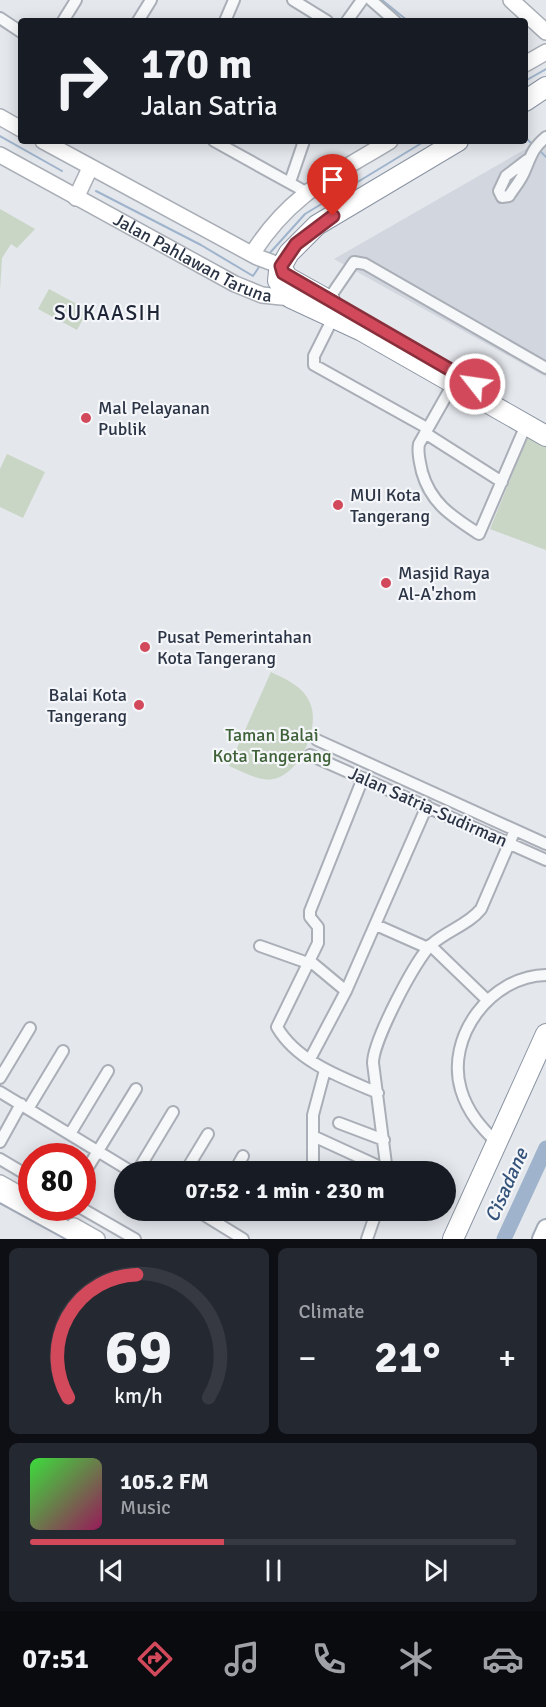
<!DOCTYPE html>
<meta charset="utf-8">
<style>
body{margin:0;font-family:Signika,sans-serif;background:#242831;color:#f1f3f6;height:100vh;display:flex;flex-direction:column;font-size:22px;white-space:nowrap}
*{box-sizing:border-box;margin:0}
p{font-size:20px;color:#9ea1a6}
.icon{flex:none;width:33px;height:33px;fill:none;stroke:currentColor;stroke-width:2;stroke-linecap:round;stroke-linejoin:round}
.map{position:relative;height:1239px;overflow:hidden}
.side{display:flex;flex-direction:column;gap:9px;padding:9px;background:#0d0f14;flex:1}
.side>*{flex:none}
.top-card{position:absolute;left:18px;top:18px;width:510px;height:126px;border-radius:6px;box-shadow:0 3px 15px #0003;background:#171b24;color:#f1f3f6;overflow:hidden}
.speed{position:absolute;left:18px;top:1143px;display:flex;gap:12px;font-size:30px;font-weight:700;text-align:center}
.speed>*{display:grid;place-content:center;width:78px;height:78px;border-radius:50%;background:#171b24;box-shadow:0 3px 15px #0003;line-height:1}
.speed .limit{border:9px solid #d22;background:#fff;color:#111}
.pin{position:absolute;display:grid;place-items:center;width:51px;height:51px;color:#fff;margin:-62px -26px;border-radius:50% 50% 50% 0;rotate:-45deg;box-shadow:0 0 6px #0007}
.pin .icon{rotate:45deg}
.me{position:absolute;width:66px;margin:-33px;rotate:300deg;stroke-linejoin:round;filter:drop-shadow(0 0 4px #0008)}
.turn{display:flex;align-items:center;gap:21px;height:126px;padding:0 24px;font-size:27px}
.turn .icon{width:78px;height:78px;stroke-width:2.5}
.turn b{display:block;font-size:42px;line-height:51px}
.big{font-size:45px;font-weight:700;line-height:1.1}
.side .card{flex:1;display:flex;flex-direction:column;justify-content:center;gap:9px;min-width:0;padding:0 21px;border-radius:9px;background:#242831}
.side .dial{align-items:center;gap:0}
.dial svg{height:156px;overflow:visible;fill:none;stroke:#363941;stroke-width:7;stroke-linecap:round;text-anchor:middle}
.dial text{fill:#f1f3f6;stroke:none}
.song{display:flex;align-items:center;gap:18px}
.cover{width:72px;height:72px;border-radius:9px;background:linear-gradient(135deg,hsl(120 70% 55%),hsl(330 70% 35%))}
.played{height:6px;border-radius:3px;background:linear-gradient(90deg,#d1495b 40%,#363941 40%)}
.keys{display:flex;justify-content:space-around;direction:ltr}
.heat{display:flex;justify-content:space-between;align-items:center;font-size:33px;direction:ltr}
.side .tiles{flex:1;display:grid;gap:9px;grid-template-columns:1fr 1fr}
.card:last-child{grid-column:span 2}
.trip{position:absolute;left:114px;top:1161px;width:342px;height:60px;border-radius:30px;background:#171b24;box-shadow:0 3px 15px #0003;font-weight:700;line-height:60px;text-align:center}
.tabs{display:flex;height:96px;justify-content:space-around;align-items:center;background:#090b0e;color:#9ea1a6}
.tabs .icon{width:42px;height:42px}
.tabs .active{color:#d1495b}
.tabs b{font-size:27px;color:#f1f3f6}
.map>svg:first-child{display:block}
.built{fill:#d2d6de}
.green{fill:#c9d6c5}
.lines{fill:none;stroke-linecap:round;stroke-linejoin:round}
.stream{stroke:#9fb4cc;stroke-width:2}
.river{stroke:#9fb4cc;stroke-width:15}
.street-casing{stroke:#a9aeb7;stroke-width:14}
.secondary-casing{stroke:#a9aeb7;stroke-width:18}
.primary-casing{stroke:#a3abb8;stroke-width:20}
.highway-casing{stroke:#8b94a3;stroke-width:22}
.street{stroke:#f7f8fa;stroke-width:10}
.secondary{stroke:#fff;stroke-width:15}
.primary{stroke:#fff;stroke-width:16}
.highway{stroke:#fff;stroke-width:20}
.route-casing{stroke:#882f3b;stroke-width:15}
.route{stroke:#d1495b;stroke-width:10}
.poi-dot{fill:#d1495b;stroke:#f4f6f9;stroke-width:2}
.labels{text-anchor:middle;stroke-width:4.5;stroke-linejoin:round;paint-order:stroke}
.street-label{font-size:18px;fill:#2b3445;stroke:#f4f6f9}
.poi-label{font-size:18px;fill:#2b3445;stroke:#f4f6f9;text-anchor:start}
.park-label{font-size:18px;fill:#3f6138;stroke:#f4f6f9}
.water-label{font-size:20px;font-style:italic;fill:#34527a;stroke:#f4f6f9}
.quarter-label{font-size:21px;letter-spacing:1.5px;fill:#1d2536;stroke:#f4f6f9}
</style>
<div class="map">
<svg width="546" height="1239" viewBox="0 0 546 1239">
<rect width="100%" height="100%" fill="#e4e7ec"/>
<path class="built" d="M546,137v240l-212,-118 202,-116z"/>
<path class="green" d="M0,209l35,20 -18,19 -6,-4 -9,14 -2,32z
M49,289l39,21 -11,20 -39,-21z
M529,434l17,10v106l-56,-21z
M7,454l38,18 -22,46 -23,-11v-38z
M271,672c16,8 32,14 39,31 11,24 -11,72 -37,76 -14,3 -31,-8 -44,-13z"/>
<g class="lines">
<path class="stream" d="M382,0l26,21
M525,81l21,-12
M0,136l62,35
M525,137l8,8
M540,151l6,6
M96,191l105,54 52,31 8,-12
M268,255l37,-41 120,-73"/>
<path class="river" d="M504,1239l42,-91"/>
<g class="street-casing">
<path id="street" d="M293,0l34,21
M371,0l24,21
M0,18l21,14
M63,21l13,-21
M138,21l13,-21
M225,21l9,-21
M347,21l15,-21
M214,141l92,51
M527,160l-21,16 -7,15 3,6 7,-1c5,-8 13,-17 16,-26 7,-16 7,-21 21,-33
M290,182l14,-41
M328,300l26,-38 11,2 181,104
M334,316l-20,40v9l113,63
M453,384l-34,60c-2,9 1,18 3,28 9,32 31,45 57,62l47,-109
M425,433l77,49
M317,740l229,104
M310,755l236,105
M363,778l-53,133v6l8,10v16l-41,84c20,35 66,51 101,66
M376,925l52,23
M430,945l57,55
M260,946l48,17
M310,961l36,30
M310,1059l36,-68 81,-185
M0,1078l30,-50
M0,1092l132,80
M28,1109l35,-58
M339,1123l45,17
M70,1134l38,-63
M313,1136v-21l12,-45
M0,1142l21,-38
M497,1143c-16,-16 -29,-30 -36,-53 -16,-53 30,-114 85,-115
M0,1159l32,19
M137,1172l36,-60
M185,1172l23,-38
M234,1172l9,-16
M313,1172v-36l74,34
M387,1172l-14,-109c0,-22 43,-105 59,-119 16,-14 36,-19 49,-35l34,-79
M82,1177l54,-88
M81,1208l54,31
M196,1210l47,29
M367,1239l10,-29"/>
</g>
<g class="secondary-casing">
<g id="secondary">
<path d="M511,0l35,32"/>
<path d="M525,64l21,-12"/>
<path d="M0,117l21,12"/>
<path d="M43,141l214,116 24,9"/>
<path id="s1" d="M0,155l235,129 27,11 29,3"/>
<path d="M76,198l14,-30"/>
<path d="M252,254c39,-61 79,-77 138,-113"/>
<path d="M0,1183l32,18"/>
<path d="M74,1226l23,13"/>
</g>
</g>
<g class="primary-casing">
<path id="primary" d="M0,1193l84,46
M541,1239l5,-11"/>
</g>
<g class="highway-casing">
<path id="highway" d="M525,101l21,-14
M458,141l-141,84 -28,28 -10,18 -1,10 13,17 71,33 184,105
M281,266l6,11 43,24
M453,1239l93,-205"/>
</g>
<use href="#street" class="street"/>
<use href="#secondary" class="secondary"/>
<use href="#primary" class="primary"/>
<use href="#highway" class="highway"/>
</g>
<g class="lines">
<g class="route-casing">
<path id="route" d="M333,216l-37,28 -15,22 2,7 192,111"/>
</g>
<use href="#route" class="route"/>
</g>
<g class="poi-dot">
<circle cx="86" cy="418" r="6"/>
<circle cx="338" cy="505" r="6"/>
<circle cx="386" cy="583" r="6"/>
<circle cx="145" cy="647" r="6"/>
<circle cx="139" cy="705" r="6"/>
</g>
<g class="labels">
<g class="street-label">
<text dy="6" stroke="none"><textPath href="#s1" startOffset="219">Jalan Pahlawan Taruna</textPath></text>
<text transform="translate(428 807) rotate(24)" y="6">Jalan Satria-Sudirman</text>
</g>
<g class="poi-label">
<text x="98" y="414">Mal Pelayanan<tspan x="98" dy="21">Publik</tspan></text>
<text x="350" y="501">MUI Kota<tspan x="350" dy="21">Tangerang</tspan></text>
<text x="398" y="579">Masjid Raya<tspan x="398" dy="21">Al-A'zhom</tspan></text>
<text x="157" y="643">Pusat Pemerintahan<tspan x="157" dy="21">Kota Tangerang</tspan></text>
<text x="127" y="701" text-anchor="end">Balai Kota<tspan x="127" dy="21">Tangerang</tspan></text>
</g>
<g class="park-label">
<text x="272" y="741">Taman Balai<tspan x="272" dy="21">Kota Tangerang</tspan></text>
</g>
<g class="water-label">
<text transform="translate(506 1185) rotate(-66)" y="7">Cisadane</text>
</g>
<g class="quarter-label">
<text x="108" y="320">SUKAASIH</text>
</g>
</g>
</svg>
<div class="speed"><div class="limit">80</div></div>
<div class="pin" style="left:333px;top:216px;background:#d93025"><svg class="icon" aria-label="arrive" viewBox="0 0 24 24"><path d="M6 21V4h12l-3 4 3 4H6"/></svg></div>
<svg class="me" style="left:475px;top:384px" viewBox="-20 -20 40 40"><circle r="17" fill="#d1495b" stroke="#fff" stroke-width="3"/><path d="M0-11L8 9 0 5-8 9z" fill="#fff"/></svg>
<div class="trip">07:52 · 1 min · 230 m</div>
<div class="top-card">
<div class="turn"><svg class="icon" aria-label="right" viewBox="0 0 24 24"><path d="M7 20v-9h11M14 6l5 5-5 5"/></svg><div><b>170 m</b>Jalan Satria</div></div>
</div>
</div>
<section class="side">
<div class="tiles">
<div class="card dial"><svg viewBox="0 0 100 80">
<path d="M14 69A42 42 0 1 1 86 69"/>
<path d="M14 69A42 42 0 0 1 49 6" stroke="#d1495b"/>
<text x="50" y="56" font-size="32" font-weight="700">69</text>
<text x="50" y="72" font-size="11">km/h</text>
</svg></div>
<div class="card"><p>Climate</p>
<div class="heat"><a>−</a><b class="big">21°</b><a>+</a></div>
</div>
<div class="card">
<div class="song"><i class="cover"></i><div><b>105.2 FM</b><p>Music</p></div></div>
<div class="played"></div>
<div class="keys"><svg class="icon" aria-label="previous" viewBox="0 0 24 24"><path d="M18 5L8 12l10 7zM5 5v14"/></svg><svg class="icon" aria-label="pause" viewBox="0 0 24 24"><path d="M8 5v14M16 5v14"/></svg><svg class="icon" aria-label="next" viewBox="0 0 24 24"><path d="M6 5l10 7-10 7zM19 5v14"/></svg></div>
</div>
</div>
</section>
<nav class="tabs">
<b>07:51</b>
<svg class="icon active" aria-label="directions" viewBox="0 0 24 24"><path d="M12 3l9 9-9 9-9-9zM9 14v-3h6M13 9l2 2-2 2"/></svg>
<svg class="icon" aria-label="music" viewBox="0 0 24 24"><path d="M9 18V5l10-2v13"/><circle cx="6" cy="18" r="3"/><circle cx="16" cy="16" r="3"/></svg>
<svg class="icon" aria-label="phone" viewBox="0 0 24 24"><path d="M5 4h4l2 5-3 2q2 4 5 5l2-3 5 2v4C11 20 4 13 5 4z"/></svg>
<svg class="icon" aria-label="climate" viewBox="0 0 24 24"><path d="M12 3v18M4 7l16 10M4 17L20 7"/></svg>
<svg class="icon" aria-label="car" viewBox="0 0 24 24"><path d="M5 17H2v-5l4-1 3-4h7l3 4 3 1v5h-3M9 17h6M6 11h13"/><circle cx="7" cy="17" r="2"/><circle cx="17" cy="17" r="2"/></svg>
</nav>
